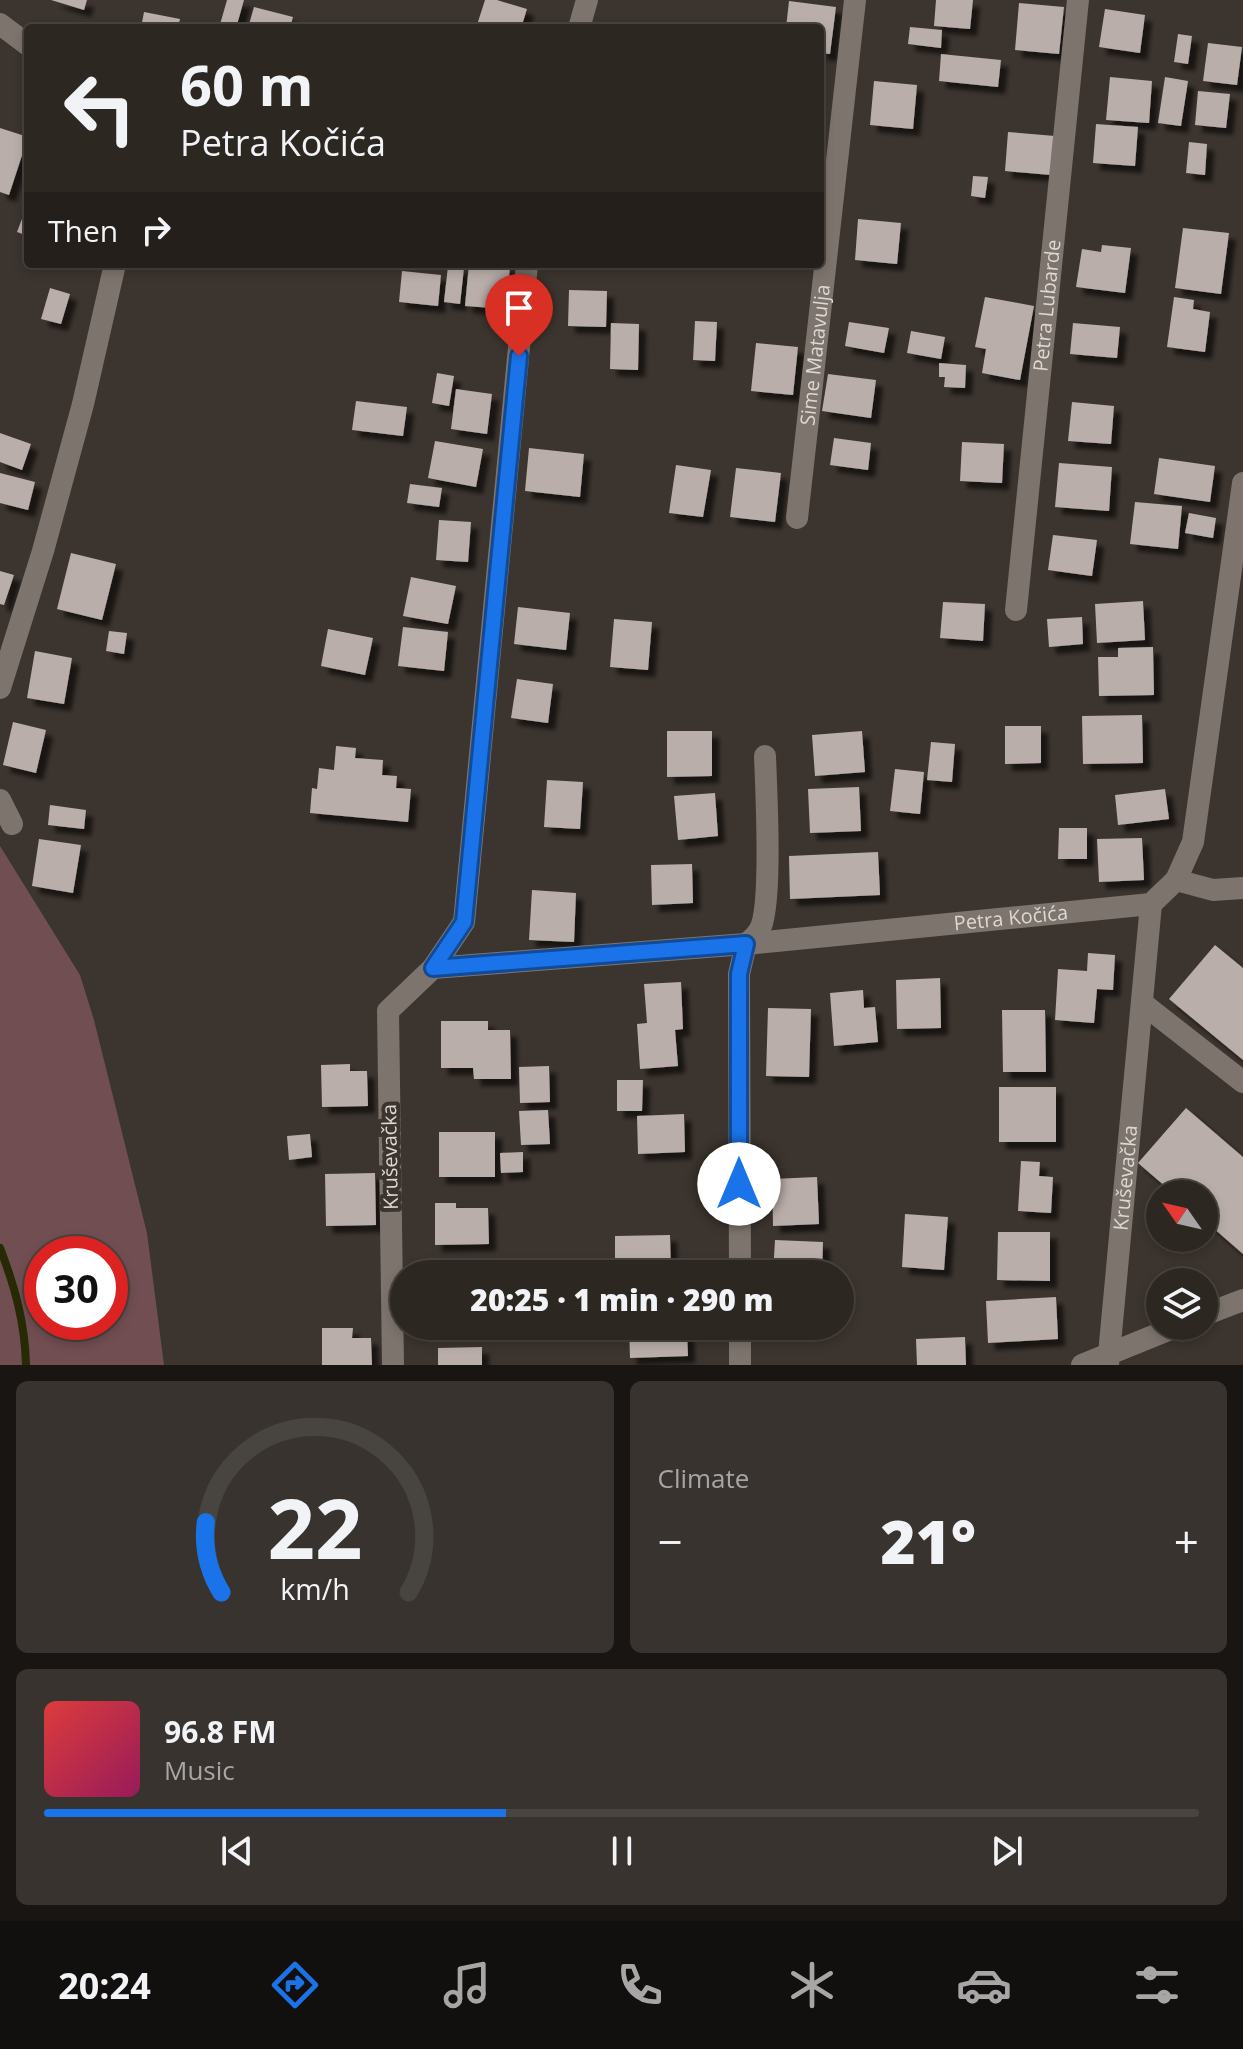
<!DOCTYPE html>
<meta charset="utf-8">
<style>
body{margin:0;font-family:"Open Sans",sans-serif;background:#39332f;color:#f1f3f6;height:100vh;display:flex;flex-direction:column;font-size:30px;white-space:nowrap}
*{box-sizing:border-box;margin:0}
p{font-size:26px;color:#a7a5a5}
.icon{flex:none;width:44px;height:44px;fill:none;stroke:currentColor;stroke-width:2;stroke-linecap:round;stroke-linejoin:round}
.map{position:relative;height:1365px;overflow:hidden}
.side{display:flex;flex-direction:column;gap:16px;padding:16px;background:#191513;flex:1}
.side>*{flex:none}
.guide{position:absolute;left:24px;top:24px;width:800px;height:244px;border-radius:8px;box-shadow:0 4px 12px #0003,0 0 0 2px #484440;background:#2d2722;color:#f1f3f6;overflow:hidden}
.needle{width:52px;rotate:304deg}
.buttons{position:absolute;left:1146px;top:1180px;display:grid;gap:16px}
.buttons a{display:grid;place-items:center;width:72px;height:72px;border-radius:50%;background:#2d2722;box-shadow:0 4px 12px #0003,0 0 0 2px #484440;font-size:40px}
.speed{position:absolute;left:24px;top:1236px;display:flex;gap:16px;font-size:40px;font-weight:700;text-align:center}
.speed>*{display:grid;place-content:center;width:104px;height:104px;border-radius:50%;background:#2d2722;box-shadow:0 4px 12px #0003,0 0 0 2px #484440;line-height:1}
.speed .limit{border:12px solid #d22;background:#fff;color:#111}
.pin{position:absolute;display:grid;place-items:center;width:68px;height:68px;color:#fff;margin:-82px -34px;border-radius:50% 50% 50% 0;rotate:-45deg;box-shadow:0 0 8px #0007}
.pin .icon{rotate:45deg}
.me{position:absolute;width:88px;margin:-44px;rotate:0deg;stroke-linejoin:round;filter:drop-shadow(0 0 6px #0008)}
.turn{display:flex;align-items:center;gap:28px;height:168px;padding:0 24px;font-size:36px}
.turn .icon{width:104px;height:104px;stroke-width:2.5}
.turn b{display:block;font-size:56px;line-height:68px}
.then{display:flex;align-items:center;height:76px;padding:0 24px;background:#0003;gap:16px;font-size:30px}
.big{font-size:60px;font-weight:800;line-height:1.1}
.side .tile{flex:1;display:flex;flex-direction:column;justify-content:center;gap:12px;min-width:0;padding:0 28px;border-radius:12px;background:#39332f}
.side .dial{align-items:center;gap:0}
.dial svg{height:208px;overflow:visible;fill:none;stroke:#484440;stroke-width:7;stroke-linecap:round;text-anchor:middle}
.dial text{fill:#f1f3f6;stroke:none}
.song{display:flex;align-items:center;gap:24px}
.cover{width:96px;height:96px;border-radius:12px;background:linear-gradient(135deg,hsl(0 70% 55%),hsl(330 70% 35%))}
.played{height:8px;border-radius:4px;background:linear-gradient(90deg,#1a73e8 40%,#484440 40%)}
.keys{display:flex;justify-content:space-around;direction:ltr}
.heat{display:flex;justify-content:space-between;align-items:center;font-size:44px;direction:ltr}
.side .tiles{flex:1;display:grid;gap:16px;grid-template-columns:1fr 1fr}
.tile:last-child{grid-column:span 2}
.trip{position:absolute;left:390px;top:1260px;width:464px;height:80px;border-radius:40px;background:#2d2722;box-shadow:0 4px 12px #0003,0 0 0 2px #484440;font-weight:800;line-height:80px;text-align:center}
.dock{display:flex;height:128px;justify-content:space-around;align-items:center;background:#12100e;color:#a7a5a5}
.dock .icon{width:56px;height:56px}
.dock .selected{color:#1a73e8}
.dock b{font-size:36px;color:#f1f3f6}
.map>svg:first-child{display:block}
.green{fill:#714e51;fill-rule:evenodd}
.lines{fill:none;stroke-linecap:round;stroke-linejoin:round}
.stream{stroke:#282905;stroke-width:8}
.building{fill:#baaeaa;filter:url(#shadow)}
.minor{stroke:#7d746d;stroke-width:22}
.tertiary{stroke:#7d746d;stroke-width:22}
.route-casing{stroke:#114b97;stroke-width:20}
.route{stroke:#1a73e8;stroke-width:14}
.labels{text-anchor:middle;stroke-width:8;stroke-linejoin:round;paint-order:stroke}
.street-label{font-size:20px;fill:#ddd8d4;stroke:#3c342e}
</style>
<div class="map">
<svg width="1243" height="1365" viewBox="0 0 1243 1365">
<defs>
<filter id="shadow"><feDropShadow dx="7" dy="7" stdDeviation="2" flood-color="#0009"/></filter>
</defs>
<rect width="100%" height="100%" fill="#3c342e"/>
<path class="green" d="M0,846l80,129 14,45 53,213 17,132h-164zM42,1254h68v68h-68z"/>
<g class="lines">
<path class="stream" d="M0,1248c15,39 25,75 26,117"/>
</g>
<path class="building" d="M51,0h36l-3,10z
M227,0h17l-8,28h-17z
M485,0h12l30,9 -6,19h-45z
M936,0h37l-3,29 -36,-3z
M789,1l47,6 -6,47 -10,-1v-25h-34z
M1019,3l45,4 -5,47 -44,-4z
M254,7l39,10 -3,11h-42z
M1105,9l40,6 -5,38 -41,-6z
M144,12l36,7 -2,9h-37z
M910,27l32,3 -1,18 -33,-4z
M1178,34l14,2 -4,28 -14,-2z
M1208,43l34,4 -5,38 -34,-4z
M941,54l60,6 -3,27 -59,-6z
M1110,77l42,4 -3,42 -43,-3z
M1165,77l23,4 -7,45 -23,-3z
M874,81l43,4 -4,44 -43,-4z
M1198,91l32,3 -4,34 -31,-3z
M1096,124l42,3 -3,39 -42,-3z
M0,128l28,9 -19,58 -9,-3z
M1008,132l47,4 -4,39 -46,-4z
M1189,142l18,2 -2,31 -19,-2z
M973,176l15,1 -3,21 -14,-2z
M28,203v33l-11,-4z
M858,219l43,4 -4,41 -42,-4z
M1183,228l46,5 -8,61 -46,-6z
M1102,245l29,3 -6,45 -49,-6 6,-38 19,3z
M469,264l41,3 -4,42 -41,-3z
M448,266l16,2 -4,36 -16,-2z
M402,271l39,4 -3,31 -39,-4z
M50,288l20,6 -9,30 -20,-5z
M569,290l38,1 -1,36 -38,-1z
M985,297l49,9 -14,74 -38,-7 4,-24 -11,-2z
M1174,297l20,3 -1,9 17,3 -5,40 -38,-5z
M695,321l22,1 -2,39 -22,-1z
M849,322l40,6 -5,25 -39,-7z
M611,323l28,1 -1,46 -28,-1z
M1073,323l47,4 -3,31 -47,-4z
M911,331l34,6 -4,22 -34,-6z
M756,343l42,4 -5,48 -42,-4z
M939,363l27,2 -1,23 -21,-1 1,-10h-6z
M437,373l17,3 -5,30 -17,-3z
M828,374l48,6 -5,38 -49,-7z
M456,389l36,5 -5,40 -36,-5z
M356,401l51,6 -4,29 -51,-6z
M1072,402l42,4 -3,38 -43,-3z
M0,433l31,11 -9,26 -22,-8z
M834,438l37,5 -3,27 -38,-5z
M435,441l48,8 -7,38 -48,-9z
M962,442l42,2 -2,39 -42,-2z
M529,448l55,6 -4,43 -55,-6z
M1159,458l56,8 -5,36 -56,-8z
M1059,463l53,4 -3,44 -54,-4z
M676,465l35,5 -8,47 -34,-4z
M736,468l45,5 -6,49 -45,-5z
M0,473l35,9 -7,28 -28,-7z
M410,484l32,4 -3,19 -32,-4z
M1135,502l47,4 -4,43 -48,-5z
M1189,513l27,5 -3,20 -28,-5z
M439,520l32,2 -3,40 -32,-2z
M1053,535l44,5 -5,36 -44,-6z
M71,553l45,11 -14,56 -45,-11z
M0,571l14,4 -10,30 -4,-1z
M411,577l45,9 -8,38 -45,-8z
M1143,601l2,39 -48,3 -2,-39z
M943,602l42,2 -2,37 -43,-3z
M518,607l52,6 -4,37 -52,-6z
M1082,617l1,27 -34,3 -2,-28z
M614,619l38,3 -4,48 -38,-3z
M403,627l45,5 -4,39 -46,-5z
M328,629l45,9 -8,37 -44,-9z
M109,631l18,2 -3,21 -18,-3z
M1153,647l1,48 -55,1 -1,-39h20v-9z
M35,651l37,7 -8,46 -37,-6z
M517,679l36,5 -5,39 -37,-5z
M1142,715l1,48 -60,1 -1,-48z
M13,722l33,8 -10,43 -33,-8z
M1005,726h36v37l-36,1z
M667,731h45v45l-45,1z
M862,731l3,41 -50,4 -3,-41z
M931,742l24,2 -3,38 -25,-2z
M336,746l20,2 -1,10 28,2 -1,15 15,1 -1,12 15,1 -3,33 -98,-9 2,-25 5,1 2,-21 15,2z
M895,769l29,3 -4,42 -30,-3z
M547,780l36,2 -3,47 -36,-2z
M859,787l2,44 -51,2 -2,-44z
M1165,789l4,30 -51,6 -3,-30z
M715,793l3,43 -40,4 -4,-44z
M50,805l36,5 -2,19 -36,-4z
M1059,828h28v31h-29z
M1142,838l2,42 -45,2 -2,-43z
M39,839l42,6 -8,48 -41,-7z
M878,852l2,43 -90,4 -1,-43z
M692,864l1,39 -41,2 -1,-40z
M532,890l44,3 -2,49 -45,-2z
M1215,945l28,23v92l-74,-61z
M1088,953l27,2 -2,35 -16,-1 -3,34 -39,-3 3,-51 29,2z
M940,978l1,50 -44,1 -1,-49z
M681,982l2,47 -8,1 3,36 -38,3 -3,-45 10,-1 -3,-39z
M863,990l1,18 11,-1 3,35 -44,4 -4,-53z
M768,1008l43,1 -2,68 -43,-1z
M1002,1010h43l1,62h-43z
M441,1021h47v9h22l1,49h-37l-1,-11h-32z
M350,1064v7h17l1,35 -46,1 -1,-42z
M549,1066l1,36 -30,1 -1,-36z
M617,1080h26l-1,31h-25z
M999,1087h57v55h-57z
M1186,1108l57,49v97l-39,-34v-26h-30l-36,-31z
M548,1110l2,34 -29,1 -2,-34z
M684,1114l1,38 -47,2 -1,-38z
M439,1132h56v45h-56z
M310,1134l2,23 -23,3 -2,-24z
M523,1152v20l-22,1 -1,-20z
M1021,1161l19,1 -1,14 14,1 -2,36 -33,-2z
M375,1173l1,52 -50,1 -1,-52z
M817,1177l2,47 -46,2 -1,-47z
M435,1203h21v5h32l1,36 -54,1z
M905,1214l43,3 -4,53 -42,-3z
M998,1232h52v49l-53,-1z
M670,1235l1,39h-56v-38z
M775,1240l48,2 -1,32h-49z
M1056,1297l2,42 -70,4 -2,-42z
M629,1326h40l1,7 17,-1 1,24 -58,2z
M322,1328h31l-1,10h19l1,27h-50z
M965,1337l1,28h-49l-1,-26z
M482,1347v18h-44v-17z"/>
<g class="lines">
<g class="minor">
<path d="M0,24l28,21"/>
<path d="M579,28l8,-28"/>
<path id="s1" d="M797,518l58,-518"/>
<path id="s2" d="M1016,610l62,-610"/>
<path d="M0,688l43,-137 40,-147 32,-140"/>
<path d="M0,800l12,24"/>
<path d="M1176,880l37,10 30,-2"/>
<path d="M746,944c4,-3 10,-8 13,-13 14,-22 7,-143 6,-175"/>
<path id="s3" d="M433,968l313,-24 405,-40 25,-24 17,-38 50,-359"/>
<path d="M1142,1003l101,79"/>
<path d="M740,1274l-1,-300 7,-30"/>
<path d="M740,1326v39"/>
<path d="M393,1365l-5,-354 45,-43 31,-46 63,-658"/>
<path id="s4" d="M1108,1365l43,-461"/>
</g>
<path class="tertiary" d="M1204,1315l39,-15
M1082,1365l96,-39"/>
</g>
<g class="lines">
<g class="route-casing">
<path id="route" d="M519,356l-55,566 -31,46 313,-24 -7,30v210"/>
</g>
<use href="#route" class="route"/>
</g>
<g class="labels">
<g class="street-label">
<text dy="7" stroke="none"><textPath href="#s2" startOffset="306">Petra Lubarde</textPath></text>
<text dy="7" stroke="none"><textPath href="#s1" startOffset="164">Sime Matavulja</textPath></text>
<text dy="7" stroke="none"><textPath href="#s3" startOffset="580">Petra Kočića</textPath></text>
<text transform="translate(390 1157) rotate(-91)" y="7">Kruševačka</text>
<text dy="7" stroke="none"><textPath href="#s4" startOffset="188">Kruševačka</textPath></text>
</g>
</g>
</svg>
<div class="buttons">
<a><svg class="needle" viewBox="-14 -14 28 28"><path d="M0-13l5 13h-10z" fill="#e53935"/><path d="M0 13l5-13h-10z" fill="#a7a5a5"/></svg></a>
<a><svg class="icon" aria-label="layers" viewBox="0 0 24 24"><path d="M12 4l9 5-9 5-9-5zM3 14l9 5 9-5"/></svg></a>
</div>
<div class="speed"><div class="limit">30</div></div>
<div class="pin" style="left:519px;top:356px;background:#d93025"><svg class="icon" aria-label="arrive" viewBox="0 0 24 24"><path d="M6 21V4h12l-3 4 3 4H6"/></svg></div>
<svg class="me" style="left:739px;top:1184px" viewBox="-20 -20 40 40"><circle r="19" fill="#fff"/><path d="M0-13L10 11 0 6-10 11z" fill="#1a73e8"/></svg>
<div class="trip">20:25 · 1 min · 290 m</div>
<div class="guide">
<div class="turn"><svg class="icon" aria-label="left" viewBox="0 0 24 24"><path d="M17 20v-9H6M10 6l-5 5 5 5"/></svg><div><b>60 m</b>Petra Kočića</div></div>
<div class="then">Then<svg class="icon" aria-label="right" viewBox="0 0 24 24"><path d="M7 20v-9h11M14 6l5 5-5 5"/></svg></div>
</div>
</div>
<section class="side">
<div class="tiles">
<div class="tile dial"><svg viewBox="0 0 100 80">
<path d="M14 69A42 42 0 1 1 86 69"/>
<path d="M14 69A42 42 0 0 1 8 42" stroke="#1a73e8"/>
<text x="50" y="56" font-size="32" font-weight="700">22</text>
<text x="50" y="72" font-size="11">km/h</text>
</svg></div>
<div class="tile"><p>Climate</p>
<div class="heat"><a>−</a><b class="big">21°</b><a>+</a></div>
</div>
<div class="tile">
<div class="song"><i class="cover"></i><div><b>96.8 FM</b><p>Music</p></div></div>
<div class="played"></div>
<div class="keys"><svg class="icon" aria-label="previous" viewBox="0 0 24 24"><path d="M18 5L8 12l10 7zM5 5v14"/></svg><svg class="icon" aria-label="pause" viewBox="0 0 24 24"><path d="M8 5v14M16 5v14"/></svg><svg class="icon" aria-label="next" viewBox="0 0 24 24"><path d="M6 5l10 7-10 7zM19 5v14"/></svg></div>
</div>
</div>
</section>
<nav class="dock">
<b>20:24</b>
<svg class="icon selected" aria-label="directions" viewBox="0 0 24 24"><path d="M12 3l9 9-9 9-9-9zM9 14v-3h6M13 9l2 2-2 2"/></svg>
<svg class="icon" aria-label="music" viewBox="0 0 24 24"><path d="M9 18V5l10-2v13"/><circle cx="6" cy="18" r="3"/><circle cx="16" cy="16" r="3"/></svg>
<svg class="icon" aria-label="phone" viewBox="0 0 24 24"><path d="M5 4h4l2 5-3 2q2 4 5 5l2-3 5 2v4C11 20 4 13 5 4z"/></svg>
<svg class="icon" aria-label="climate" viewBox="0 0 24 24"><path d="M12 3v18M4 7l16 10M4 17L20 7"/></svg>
<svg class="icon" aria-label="car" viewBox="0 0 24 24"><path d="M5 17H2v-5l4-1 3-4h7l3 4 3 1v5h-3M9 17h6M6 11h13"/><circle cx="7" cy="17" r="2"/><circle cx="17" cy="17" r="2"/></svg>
<svg class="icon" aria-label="filters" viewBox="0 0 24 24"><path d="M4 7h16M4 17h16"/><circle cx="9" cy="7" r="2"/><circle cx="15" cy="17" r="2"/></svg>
</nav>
